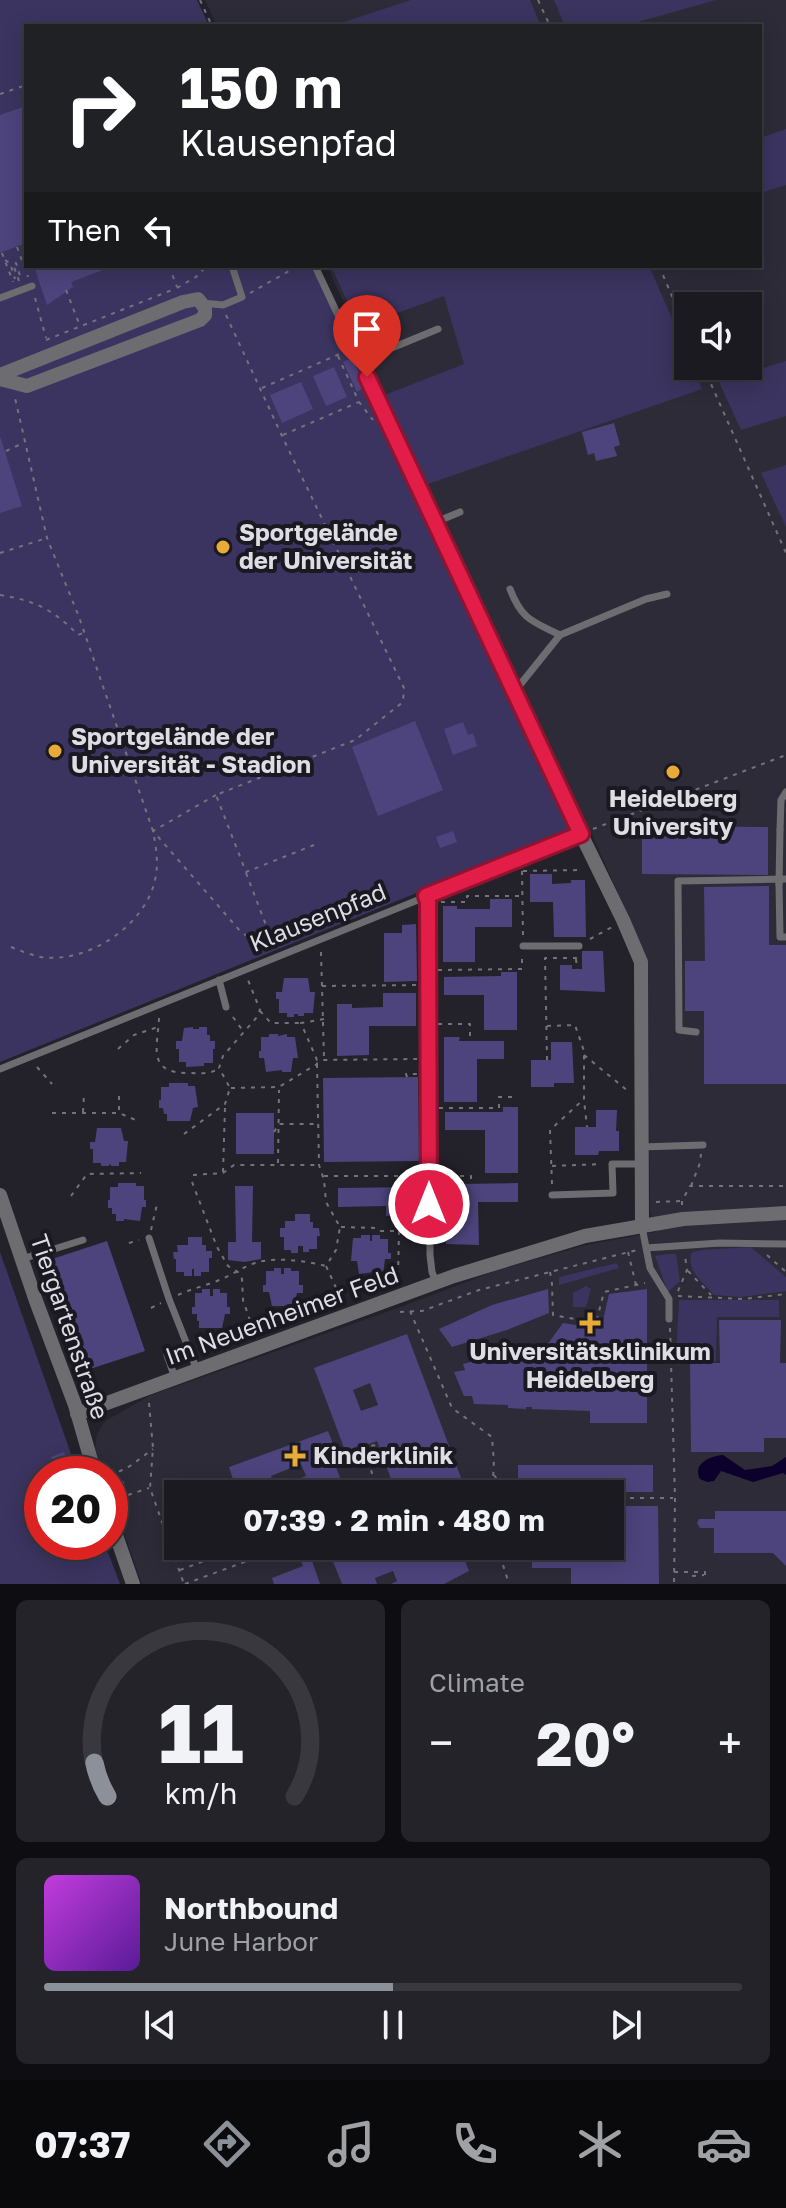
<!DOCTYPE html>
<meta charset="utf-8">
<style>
body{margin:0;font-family:"Golos Text",sans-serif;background:#232329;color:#f1f3f6;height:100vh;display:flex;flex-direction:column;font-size:30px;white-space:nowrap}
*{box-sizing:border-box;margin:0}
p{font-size:26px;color:#9fa1a5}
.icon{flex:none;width:44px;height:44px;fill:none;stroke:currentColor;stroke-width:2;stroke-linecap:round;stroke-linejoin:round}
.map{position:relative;height:1584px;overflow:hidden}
.sheet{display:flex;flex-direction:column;gap:16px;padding:16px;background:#0e0e12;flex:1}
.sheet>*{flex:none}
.top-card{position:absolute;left:24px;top:24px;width:738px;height:244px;border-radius:0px;box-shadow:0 4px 20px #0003,0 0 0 2px #38383e;background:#202124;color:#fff;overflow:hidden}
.controls{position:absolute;left:674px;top:292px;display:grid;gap:16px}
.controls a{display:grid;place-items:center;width:88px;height:88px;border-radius:0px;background:#1a1a20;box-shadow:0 4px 20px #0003,0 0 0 2px #38383e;font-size:40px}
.speed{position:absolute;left:24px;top:1456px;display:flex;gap:16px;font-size:40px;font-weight:700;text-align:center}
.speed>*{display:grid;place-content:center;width:104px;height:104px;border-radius:50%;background:#1a1a20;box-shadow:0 4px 20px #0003,0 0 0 2px #38383e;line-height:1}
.speed .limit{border:12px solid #d22;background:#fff;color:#111}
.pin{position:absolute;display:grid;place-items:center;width:68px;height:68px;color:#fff;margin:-82px -34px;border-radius:50% 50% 50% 0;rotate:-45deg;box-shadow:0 0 8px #0007}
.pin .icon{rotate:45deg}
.me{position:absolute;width:88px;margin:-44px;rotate:0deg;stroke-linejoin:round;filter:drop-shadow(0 0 6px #0008)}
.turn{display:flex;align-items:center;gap:28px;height:168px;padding:0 24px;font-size:36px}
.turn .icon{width:104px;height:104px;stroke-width:2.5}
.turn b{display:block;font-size:56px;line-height:68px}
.then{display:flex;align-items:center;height:76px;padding:0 24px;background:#0003;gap:16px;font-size:30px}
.big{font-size:60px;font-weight:700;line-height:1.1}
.sheet .tile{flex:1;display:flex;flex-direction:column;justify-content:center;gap:12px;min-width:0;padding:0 28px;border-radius:12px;background:#232329}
.sheet .dial{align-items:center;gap:0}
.dial svg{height:208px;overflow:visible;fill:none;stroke:#38383e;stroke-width:7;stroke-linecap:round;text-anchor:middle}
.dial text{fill:#f1f3f6;stroke:none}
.song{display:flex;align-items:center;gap:24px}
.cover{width:96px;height:96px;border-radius:12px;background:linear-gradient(135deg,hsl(290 70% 55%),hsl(270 70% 35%))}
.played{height:8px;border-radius:4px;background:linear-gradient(90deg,#8c9099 50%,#38383e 50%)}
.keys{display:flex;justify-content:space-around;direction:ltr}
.heat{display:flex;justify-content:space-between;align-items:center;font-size:44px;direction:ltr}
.sheet .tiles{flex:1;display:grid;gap:16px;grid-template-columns:1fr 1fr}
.tile:last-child{grid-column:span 2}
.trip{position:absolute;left:164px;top:1480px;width:460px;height:80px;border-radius:0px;background:#1a1a20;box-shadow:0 4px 20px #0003,0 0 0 2px #38383e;font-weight:700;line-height:80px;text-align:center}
.dock{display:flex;height:128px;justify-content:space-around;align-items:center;background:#0a0a0d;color:#9fa1a5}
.dock .icon{width:56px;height:56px}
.dock .current{color:#8c9099}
.dock b{font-size:36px;color:#f1f3f6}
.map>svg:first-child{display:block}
.built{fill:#2d2b38;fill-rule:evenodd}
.green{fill:#3b3460}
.water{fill:#0c002c}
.building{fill:#4e447d;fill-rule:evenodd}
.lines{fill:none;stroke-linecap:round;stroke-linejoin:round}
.path{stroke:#74737b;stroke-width:2;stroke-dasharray:4 6;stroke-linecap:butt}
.service{stroke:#6d6d71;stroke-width:7}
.minor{stroke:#6d6d71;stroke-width:14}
.service-bridge{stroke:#6d6d71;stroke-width:7}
.route-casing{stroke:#92132f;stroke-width:20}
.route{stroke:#e11d48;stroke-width:14}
.poi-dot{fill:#e8ab37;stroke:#1a1921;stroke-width:3}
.labels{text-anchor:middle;stroke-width:8;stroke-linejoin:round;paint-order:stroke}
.poi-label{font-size:24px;font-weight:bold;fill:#dedde3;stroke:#1a1921;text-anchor:start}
.street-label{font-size:24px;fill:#dedde3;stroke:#1a1921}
</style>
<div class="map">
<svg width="786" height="1584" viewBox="0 0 786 1584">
<rect width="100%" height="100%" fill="#23222b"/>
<path class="built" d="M205,0h581v1584h-644l-32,-90v-20h-7l-8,-26 2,-13 4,-8 6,-7 42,-24 249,-88 100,-38 88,-25 70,-13 -6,-20 -2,-251 -60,-136 -55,-106 -206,-453h433v-240h-543zM688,306h60v60h-60zM178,1494h432v52h-432z"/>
<path class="green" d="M0,0h197l12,26h-183v240h292l256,563 -574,233z
M411,0h119l11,26h-209z
M554,0h162l-92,26h-59z
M786,129v56l-26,8v-55z
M331,266h318l39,89v11h5l9,23 -274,95 -43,-89 79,-31 -20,-68 -85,31z
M786,361v55l-45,14 -22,-48z
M786,465v62l-25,-54z
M751,1247l35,30v14l-45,6 -27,-2c-11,-13 -29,-25 -22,-43l10,-2z
M0,1252l78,222h-36v68h62l16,42h-120z
M668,1254h8l4,27 -12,11 -13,-36z
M617,1263l2,5 -60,17v-8z
M586,1286l5,3 -5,18h-13v-14z
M679,1300h100v17h-62l-1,44 -40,1z"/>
<path class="water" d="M723,1455l22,15 27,-4 14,-9v18l-3,-2 -30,9 -32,-11 -7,10 -7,1 -7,-3c-8,-15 10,-23 23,-24z"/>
<path class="building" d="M26,106v137l-26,10v-138z
M34,266h80l-43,16 2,5 -26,18z
M352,358l13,29 -8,5 -14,-30z
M334,367l13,30 -21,9 -13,-30z
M301,382l12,27 -31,14 -12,-28z
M614,423l6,22 -6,2 3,9 -21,5 -2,-8 -6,2 -6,-23z
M0,436l22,70 -22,7z
M415,721l28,69 -65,26 -26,-69z
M463,722l5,13 5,-2 4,13 -24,9 -9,-26z
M642,826l126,1v48l-126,-1z
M453,831l4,11 -17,6 -4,-11z
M530,874h22v10l19,-1v-3h14l1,57h-32l-1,-35h-23z
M769,886v59h17v139h-82v-73h-19v-50h20l-1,-74z
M490,899h22v28h-37v35h-32v-56h14v3h33z
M416,924l1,57 -33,1v-49h18v-8z
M582,951h21l2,41 -45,-2v-25h12v4h10z
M501,972h16v58h-33v-35h-40v-18l57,-1z
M284,978h24l2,14h5l-2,21h-9v3h-6v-2h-4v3h-7v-4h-8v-14h-3v-7h6z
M383,993h33v33h-47v29l-32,1v-52h15v4l31,-1z
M420,1016h4v37h-4z
M193,1027v2h6v-2h8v8h3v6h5v8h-2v14h-9v3l-18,1v-5h-7v-13h-3v-8h6l2,-13z
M269,1034h9v2l9,-2v3h8l3,21h-5l-2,14h-9v-2l-16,2 -2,-14h-5v-7h2v-14h8z
M444,1037h16l-1,4h45v18h-27v43h-33z
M551,1042h21l2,41h-20v4h-23v-27h20z
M418,1077l1,84 -95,1 -1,-84z
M169,1083h19v3h7l3,21 -5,1 -3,13h-23v-7h-3l-1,-6h-4v-8h2v-13h8z
M503,1107h15v66h-33v-43h-40v-18h58z
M596,1110h21l-1,21h3v20h-20l-1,4h-23v-28h21z
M236,1113h38v41h-38z
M97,1128h24l3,13h4l-2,21h-7v4h-8v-2l-3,2h-7v-3h-8v-14h-3v-7h5z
M445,1180h15l1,4 57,-1v19h-40l1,43 -33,-1z
M118,1183h18v3h8v14h2v7h-4l-2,14 -16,-2v2h-8v-7h-4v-6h-4v-8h2v-13h8z
M235,1186h18l-1,56h9v17l-17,3 -16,-2v-18h8z
M417,1187l1,28 -32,1v-10l-48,1v-19z
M295,1214h15v8h3v6h6l1,8h-3v13h-8v3h-6v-6h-5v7h-7v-3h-7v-13h-4v-9h5v-7h10z
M361,1235h9v6h2v-6h8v4h8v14h3v6h-6l-2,15h-9v-2l-15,2 -2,-13h-6l2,-23h8z
M188,1237h14v8h4v6h6v7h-3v14h-8v4h-7v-7h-2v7h-8v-4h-8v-13h-2l-1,-7h5l-1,-7h11z
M107,1241l38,110 -61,20 -38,-110z
M274,1268h7v6h3v-6h7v3h8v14h4v8h-6l-3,13h-22l-3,-14h-6v-7h3v-14h8z
M202,1289h8v7h3v-7h7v4h7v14h3v7h-5l-3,14h-23v-7h-2v-7h-5v-7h3v-14h7z
M548,1289l1,24 -42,17 -55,17 -13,-18 53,-24z
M647,1289v134h-57v-12l-58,-2v-2h-6v2l-18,-1v-3l-34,-1 -2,-8h-8l-10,-24 11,-2 -2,-6 45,-12 1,3 38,-10 16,-22 38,6 8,-35z
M719,1320h62l-1,43h6v75h-22v14h-73l-1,-89h30z
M407,1334l56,149 -29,11h-59l19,-7 -17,-46 -31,12 -32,-85zM370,1383l8,22 -17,6 -8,-21z
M328,1431l6,15 -5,2 17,46h-108l-9,-27zM301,1464l5,12 -31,11 -4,-11z
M64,1452l8,22h-15l-6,-17z
M518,1465h135v27h-58v2l-77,-2z
M610,1506h48l1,78h-88v-16h-39v-22h78z
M715,1511h71v55l-13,-13h-59v-25h-14l-3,-5 2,-4h16z
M257,1546h50l13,38h-46l-2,-6 31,-12 -8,-19 -33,11z
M342,1546h79l5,14 19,-7 -3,-7h17l10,25 -25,13h-53l6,-3 -4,-10 -18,7 2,6h-35l-12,-30 13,-5z"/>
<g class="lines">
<path class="path" d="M200,0l12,26
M538,0l12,26
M0,94l26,-9
M17,247l11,30
M2,253l11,29
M5,260l5,3 5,16
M169,266l8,21
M659,266l29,67
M19,281l-6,-17 3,-1 5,16
M177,288l19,-11 11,-11
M66,290l14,36
M250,293l48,-27
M35,298l11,40
M226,315l56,121 122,252 -1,14 -48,38 -139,55 30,77 68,-27
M46,340l126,-50
M338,356l21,46 14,18
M703,366l83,187
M262,388l82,-36
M283,435l76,-33
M6,451l17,-8
M0,553l47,-15
M0,595c34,5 54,15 78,40l5,-2
M216,795l-63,36 88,101 25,17
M593,829l193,-74
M522,871l1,66
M523,871l58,-1
M246,873l28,73
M441,902h26v-6h54
M590,939l22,-12
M11,947c10,4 20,8 30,10 46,7 104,-31 114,-77 4,-17 1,-33 -2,-49l-74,-214 -32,-79 -32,-140
M321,952l3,106
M576,959l1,10
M438,970l84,-1v-14
M322,986l97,-1
M260,1011l11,12h29
M233,1017l10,14
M159,1018c-1,27 -13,55 28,55 11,0 21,2 31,-4
M324,1019l-23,4 16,37 100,-1
M438,1024h32v17
M547,1026l28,-1 9,26v49l3,27
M118,1049l16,-14 24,-8
M584,1055l44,36
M547,1060l-2,-102h31l1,-2
M317,1064l2,101 5,15 2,22 14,25 -4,23 -10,16 17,37
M37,1067l15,17
M407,1077l-1,-3h11
M231,1088l48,-1 38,-23v-4
M439,1108h60v-11h17
M119,1110v-14
M83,1112l1,-18
M52,1113h67l19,8
M274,1132l5,-8h38
M184,1134l41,-30 5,-16 -11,-20 4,-12 34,-39 3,-7 -12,-30
M278,1163l1,-73
M552,1166l50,-2
M223,1172l2,-65
M193,1175l30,-2 11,-8h83
M324,1176h94
M440,1176h31v8
M192,1182l25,65 11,19 10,6 4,7 1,21 12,35
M552,1184l-2,-54 33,-30
M691,1186l9,-23 1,-9
M71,1196l16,-22 54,-1
M656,1202l26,-1
M682,1205v-4l8,-15h96
M341,1227l36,1 4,3h37
M151,1230l6,-26
M399,1231l-1,48 3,3
M129,1243l10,-3
M628,1252l8,33
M767,1255l19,17
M688,1271l23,24
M550,1272l2,12 1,31 43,8 8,-31 41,-9
M678,1291l9,-21 -2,-14
M178,1295c15,-7 31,-10 46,-17 11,-5 23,-13 34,-16 21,-5 48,-1 68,4
M678,1296l65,3 43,-5
M151,1308l10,-5
M410,1311l42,97 40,29c1,20 6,41 -7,57
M400,1312l22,-1 57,-21 158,-40
M670,1328l5,170 -1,86
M149,1403l4,45 -3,40 34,96
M116,1475l2,5 6,3
M494,1475l14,19
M110,1476l20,-10 23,-17
M373,1494c4,-19 -9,-33 -3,-48l8,-1
M128,1495l21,-7
M610,1498h63
M497,1546l12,38
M180,1570l62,-23
M674,1572h31v3
M692,1576l12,-1
M185,1584l62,-23"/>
<path class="service" d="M0,298l32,-12
M202,303l21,2 19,-8 -10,-31
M360,361l78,-32
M436,522l24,-10
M510,589c12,31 22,32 50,46
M515,691l45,-56 86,-36 21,-5
M780,830l1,-30 5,-8
M779,884l1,53h6
M426,896l2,6 2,353 2,17 4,10
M523,946h56
M219,980l7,27
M696,1032l-17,-2 -1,-149 108,-2
M0,1069l581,-235 -266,-568
M641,1147l62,-2
M552,1195l61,-2 -1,-29h29
M642,1227l8,41 19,31v20
M149,1238l20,61 28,71
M646,1248l74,-5 66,1
M22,1259l61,-19
M167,1355l8,23"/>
<path class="minor" d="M0,375l183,-73 15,-3 7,9v7l-5,5 -173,66 -27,-7
M581,834l42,86 18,42 1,263
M0,1195l36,106 39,104 20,69
M77,1414l377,-138 131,-40 98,-17 103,-6
M110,1518l23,66"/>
<path class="service-bridge" d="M779,884l1,-54"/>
</g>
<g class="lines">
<g class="route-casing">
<path id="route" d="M367,377l214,457 -155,62 2,6 1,302"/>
</g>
<use href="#route" class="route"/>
</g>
<g class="poi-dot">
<circle cx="223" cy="547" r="8"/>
<circle cx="55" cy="751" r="8"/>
<circle cx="673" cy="772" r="8"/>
<path d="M586 1311h8v8h8v8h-8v8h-8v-8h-8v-8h8z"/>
<path d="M291 1444h8v8h8v8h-8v8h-8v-8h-8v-8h8z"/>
</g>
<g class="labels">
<g class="poi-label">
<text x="239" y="541">Sportgelände<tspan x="239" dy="28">der Universität</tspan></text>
<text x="71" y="745">Sportgelände der<tspan x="71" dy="28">Universität - Stadion</tspan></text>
<text x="673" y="807" text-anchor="middle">Heidelberg<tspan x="673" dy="28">University</tspan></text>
<text x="590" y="1360" text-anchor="middle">Universitätsklinikum<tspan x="590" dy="28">Heidelberg</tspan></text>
<text x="313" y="1464">Kinderklinik</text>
</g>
<g class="street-label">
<text transform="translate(318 918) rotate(-22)" y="8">Klausenpfad</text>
<text transform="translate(282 1316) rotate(-20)" y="8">Im Neuenheimer Feld</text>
<text transform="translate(69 1327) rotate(71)" y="8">Tiergartenstraße</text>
</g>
</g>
</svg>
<div class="controls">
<a><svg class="icon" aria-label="sound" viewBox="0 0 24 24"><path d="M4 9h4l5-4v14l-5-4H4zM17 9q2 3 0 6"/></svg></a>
</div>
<div class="speed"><div class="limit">20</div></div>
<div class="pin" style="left:367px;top:377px;background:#d93025"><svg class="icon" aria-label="arrive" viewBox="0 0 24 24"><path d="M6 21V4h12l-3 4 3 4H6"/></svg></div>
<svg class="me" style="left:429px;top:1204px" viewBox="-20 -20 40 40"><circle r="17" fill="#e11d48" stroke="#fff" stroke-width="3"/><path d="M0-11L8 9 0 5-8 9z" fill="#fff"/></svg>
<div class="trip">07:39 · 2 min · 480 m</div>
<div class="top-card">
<div class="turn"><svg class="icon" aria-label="right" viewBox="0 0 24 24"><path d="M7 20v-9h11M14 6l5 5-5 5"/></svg><div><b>150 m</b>Klausenpfad</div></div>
<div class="then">Then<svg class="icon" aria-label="left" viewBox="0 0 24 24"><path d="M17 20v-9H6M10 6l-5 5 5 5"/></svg></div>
</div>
</div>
<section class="sheet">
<div class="tiles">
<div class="tile dial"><svg viewBox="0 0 100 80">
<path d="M14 69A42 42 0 1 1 86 69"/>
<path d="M14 69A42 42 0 0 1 9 56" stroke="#8c9099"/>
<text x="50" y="56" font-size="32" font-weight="700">11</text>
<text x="50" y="72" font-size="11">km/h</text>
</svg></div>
<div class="tile"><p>Climate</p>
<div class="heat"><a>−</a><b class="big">20°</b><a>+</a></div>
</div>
<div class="tile">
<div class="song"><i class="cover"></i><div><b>Northbound</b><p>June Harbor</p></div></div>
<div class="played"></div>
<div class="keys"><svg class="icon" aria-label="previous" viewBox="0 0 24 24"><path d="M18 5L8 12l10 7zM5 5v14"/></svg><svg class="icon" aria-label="pause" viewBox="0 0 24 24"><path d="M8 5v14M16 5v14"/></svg><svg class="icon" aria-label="next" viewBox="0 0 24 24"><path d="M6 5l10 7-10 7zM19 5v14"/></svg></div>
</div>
</div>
</section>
<nav class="dock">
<b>07:37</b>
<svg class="icon current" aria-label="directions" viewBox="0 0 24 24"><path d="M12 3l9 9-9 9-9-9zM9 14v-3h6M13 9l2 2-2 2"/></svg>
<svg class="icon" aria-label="music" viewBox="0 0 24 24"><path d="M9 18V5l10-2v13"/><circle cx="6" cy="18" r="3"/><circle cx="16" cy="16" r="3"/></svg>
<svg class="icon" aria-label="phone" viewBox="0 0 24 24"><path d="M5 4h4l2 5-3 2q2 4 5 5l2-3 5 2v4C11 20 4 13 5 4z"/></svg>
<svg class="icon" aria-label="climate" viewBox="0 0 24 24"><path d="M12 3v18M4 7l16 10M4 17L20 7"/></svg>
<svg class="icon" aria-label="car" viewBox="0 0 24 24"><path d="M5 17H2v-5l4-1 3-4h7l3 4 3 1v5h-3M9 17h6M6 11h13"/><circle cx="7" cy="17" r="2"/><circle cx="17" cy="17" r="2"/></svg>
</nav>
